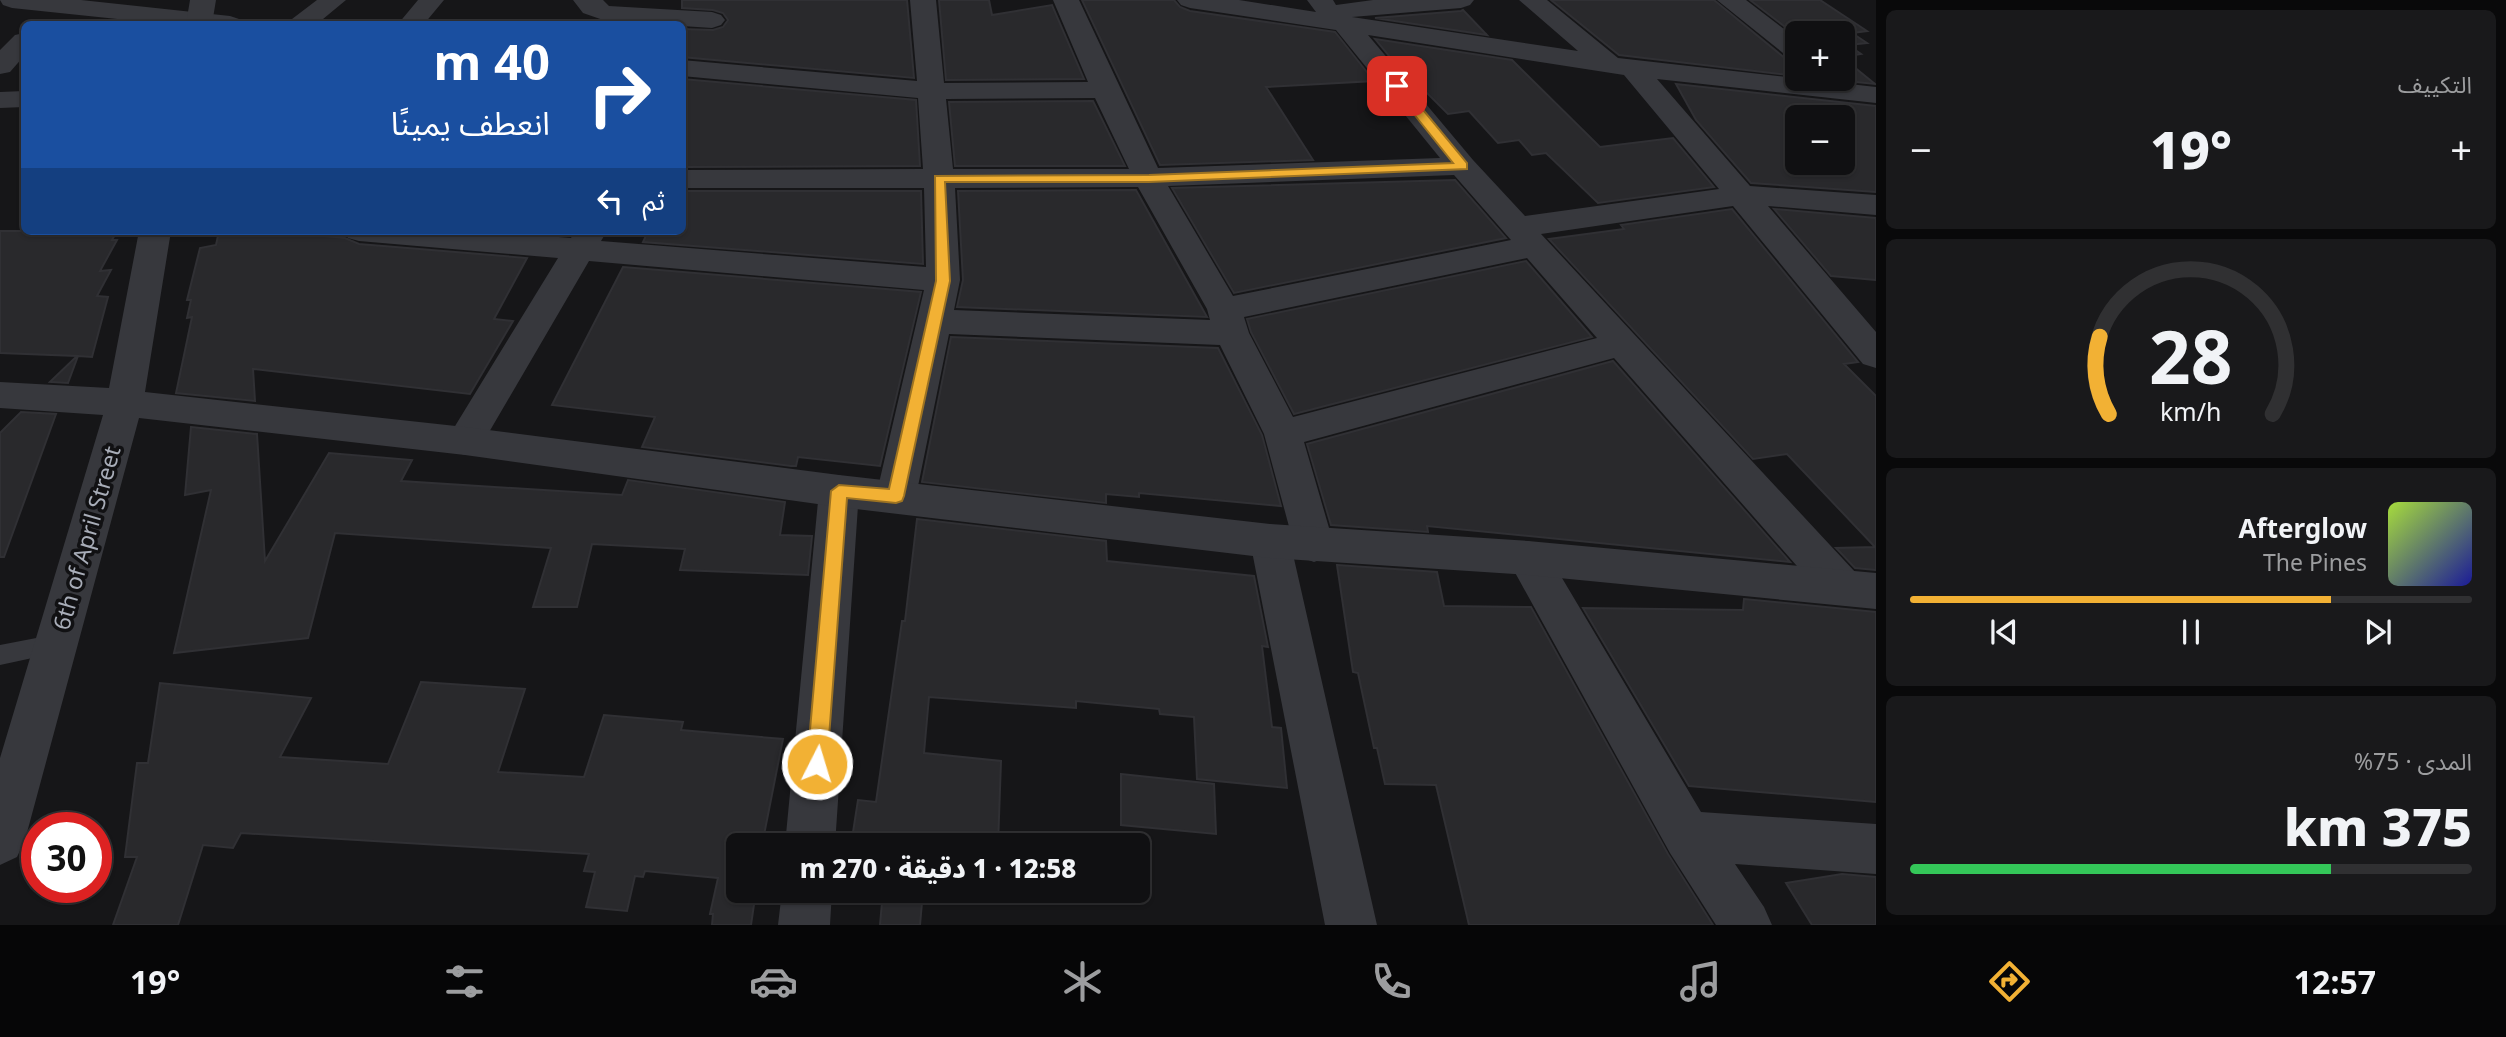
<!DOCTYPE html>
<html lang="ar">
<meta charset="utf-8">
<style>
body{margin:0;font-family:"Noto Sans","Noto Sans Arabic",sans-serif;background:#19191b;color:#f1f3f6;direction:rtl;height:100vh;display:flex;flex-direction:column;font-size:26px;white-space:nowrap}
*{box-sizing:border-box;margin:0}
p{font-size:23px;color:#9c9d9f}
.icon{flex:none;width:38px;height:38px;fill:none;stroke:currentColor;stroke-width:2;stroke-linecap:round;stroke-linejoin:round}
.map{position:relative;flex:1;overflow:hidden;direction:ltr}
.side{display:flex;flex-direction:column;gap:10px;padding:10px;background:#09090a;width:630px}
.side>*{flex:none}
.banner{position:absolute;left:21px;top:21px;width:665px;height:214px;border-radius:10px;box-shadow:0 2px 5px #0004,0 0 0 2px #303032;direction:rtl;background:#1a4fa0;color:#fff;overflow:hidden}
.controls{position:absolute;left:1785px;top:21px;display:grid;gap:14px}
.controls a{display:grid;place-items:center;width:70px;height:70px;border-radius:10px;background:#101012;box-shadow:0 2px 5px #0004,0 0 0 2px #303032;font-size:35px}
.speed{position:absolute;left:21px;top:812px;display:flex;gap:14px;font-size:35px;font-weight:700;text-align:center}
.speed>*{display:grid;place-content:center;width:91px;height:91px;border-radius:50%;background:#101012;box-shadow:0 2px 5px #0004,0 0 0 2px #303032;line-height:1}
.speed .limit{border:10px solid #d22;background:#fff;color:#111}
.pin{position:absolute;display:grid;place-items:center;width:60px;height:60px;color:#fff;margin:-30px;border-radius:14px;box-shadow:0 4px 10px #0006}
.me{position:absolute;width:77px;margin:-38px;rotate:5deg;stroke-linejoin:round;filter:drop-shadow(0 0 5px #0008)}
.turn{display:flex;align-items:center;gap:24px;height:147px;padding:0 21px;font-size:32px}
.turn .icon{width:91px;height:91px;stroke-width:2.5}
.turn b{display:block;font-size:49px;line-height:60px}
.then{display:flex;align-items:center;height:66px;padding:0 21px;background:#0003;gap:14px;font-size:26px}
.big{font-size:52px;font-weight:800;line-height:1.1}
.side .widget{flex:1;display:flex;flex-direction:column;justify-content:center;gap:10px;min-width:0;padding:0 24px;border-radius:10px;background:#19191b}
.side .dial{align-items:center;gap:0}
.dial svg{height:182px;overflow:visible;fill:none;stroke:#303032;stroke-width:7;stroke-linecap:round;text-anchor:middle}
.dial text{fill:#f1f3f6;stroke:none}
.song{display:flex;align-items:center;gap:21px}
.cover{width:84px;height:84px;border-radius:10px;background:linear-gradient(135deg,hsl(80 70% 55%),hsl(240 70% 35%))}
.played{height:7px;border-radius:4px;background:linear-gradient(90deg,#f2b134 75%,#303032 75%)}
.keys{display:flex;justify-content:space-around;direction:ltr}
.heat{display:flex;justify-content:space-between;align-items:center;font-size:38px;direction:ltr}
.charge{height:10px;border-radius:5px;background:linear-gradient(90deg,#34c759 75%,#303032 0)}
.trip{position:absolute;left:726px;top:833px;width:424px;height:70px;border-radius:10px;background:#101012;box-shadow:0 2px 5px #0004,0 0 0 2px #303032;font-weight:800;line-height:70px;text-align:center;direction:rtl}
.dock{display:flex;height:112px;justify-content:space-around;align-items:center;background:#060607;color:#9c9d9f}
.dock .icon{width:49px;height:49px}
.dock .on{color:#f2b134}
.dock b{font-size:32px;color:#f1f3f6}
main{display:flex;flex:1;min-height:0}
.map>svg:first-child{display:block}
.building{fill:#29292c;stroke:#303034;stroke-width:2;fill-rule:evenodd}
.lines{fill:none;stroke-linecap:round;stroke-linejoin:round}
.service{fill:#37383d;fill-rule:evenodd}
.minor{fill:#37383d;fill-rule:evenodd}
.tertiary{fill:#37383d;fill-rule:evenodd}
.route{fill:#f2b134;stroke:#9d7322;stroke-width:2}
.labels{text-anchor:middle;stroke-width:7;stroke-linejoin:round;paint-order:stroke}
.street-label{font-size:23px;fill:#a8adb8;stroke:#111113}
</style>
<main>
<section class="side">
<div class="widget"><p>التكييف</p>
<div class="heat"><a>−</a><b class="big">19°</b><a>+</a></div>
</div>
<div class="widget dial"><svg viewBox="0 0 100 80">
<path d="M14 69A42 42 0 1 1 86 69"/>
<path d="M14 69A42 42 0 0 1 10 35" stroke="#f2b134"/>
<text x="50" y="56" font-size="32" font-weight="700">28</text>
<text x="50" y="72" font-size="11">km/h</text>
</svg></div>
<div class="widget">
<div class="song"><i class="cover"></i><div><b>Afterglow</b><p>The Pines</p></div></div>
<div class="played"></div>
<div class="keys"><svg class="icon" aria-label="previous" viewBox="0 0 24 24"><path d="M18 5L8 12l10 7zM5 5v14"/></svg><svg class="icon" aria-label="pause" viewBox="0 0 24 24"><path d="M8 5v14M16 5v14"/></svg><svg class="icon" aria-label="next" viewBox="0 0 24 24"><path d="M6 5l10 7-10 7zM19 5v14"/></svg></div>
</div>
<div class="widget"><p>المدى · 75%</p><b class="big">375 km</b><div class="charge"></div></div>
</section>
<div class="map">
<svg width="1876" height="925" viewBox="0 0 1876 925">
<rect width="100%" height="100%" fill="#161618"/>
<path class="building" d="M682,0h225l7,78 -232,-21v-28l31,1 10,-3 5,-7 -5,-7 -10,-3 -31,-2z
M939,0h50l3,15 60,-10 32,74 -138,1z
M1082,0h92l6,7 10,4 145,21 39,49 -108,6 47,73 -153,5z
M1551,0h163l72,59 11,2v15l-178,-21z
M1750,0h70l47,31 -15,2 15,10 -19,2 13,9 -18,3v-24h-46v3z
M1463,10l24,25 -112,-17 86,-7z
M1375,39l137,21 88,87 73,-9 41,49 -116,16 -52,-50 -14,2 -13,-15 -21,3 -29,-32 -21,3 -35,-35h-5z
M1843,58l32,26 -49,-5h17z
M682,79l234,21 4,66 -238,1z
M1676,84l200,22v86l-125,-9 -55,-63zM1797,117h46v46h-46z
M1093,101l32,65h-170l-6,-64z
M1455,180l51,58 -272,55 -62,-105z
M1136,190l71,127 -250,-10 6,-27 -5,-89z
M682,191h239l2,73 -280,-22 5,-11h34z
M1732,209l126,153 -14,2 32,32v174l-21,-2 -19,-20 39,-1 -88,-93 -34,5 -204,-220 75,-10 -3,-4z
M1774,209l102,9v62l-45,-4z
M0,231h117l-5,9h5l-17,31 11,-1 -14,26 11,1 -16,60 -14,-1 -10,27 -18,-1 27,-26 -77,-3z
M219,231h52l74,7 14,6 168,14 -33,61 19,2 -43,73 -217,-25 2,32 -79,-8 16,-76 -5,1 4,-18h-4l13,-52 16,-3z
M1526,261l66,76 -298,77 -43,-82 -4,-13z
M623,267l298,25 -41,174 -82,-9 -2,9h-5l-149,-19 13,-30 -103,-12z
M951,337l267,11 44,87 19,71 -142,-13v4l-33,-3v9l-184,-21z
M1613,361l177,201 -363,-36 1,6 -97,-7 -24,-81z
M21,412l35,2 -52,143h-4v-124z
M191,427l66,7 8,127 64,-108 83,7 -11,21 221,14 6,-15 157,22 -5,33 32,1 -4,39 -128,-5 5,-21 -93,-5 -15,63h-44l18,-59 -216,-15 -27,105 -134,15 37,-163 -26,5z
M917,519l189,22 1,20 147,15 14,71 -6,-1 10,81 9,1 6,60 -90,-9 -3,-62 -34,-3 -1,-5 -83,-8v7l-147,-11 -5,56 77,8 -3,84h-147l7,-45 18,2 26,-181h3z
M1337,565l100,7 7,34 87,1 137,247 45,71h-244l-33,-140 -51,-1 -8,-36h-3l-16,-75 -5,-1z
M1744,599l132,13v190l-187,-16 -106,-178 160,2z
M421,682l104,7 -27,83 86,5 20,-62 79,7 -2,8 102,9 -21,106h-24v46h18l-5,34h-39l1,-11h-3l8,-36 -73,-7 -2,6 -8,-1 -8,35 -41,-4 9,-35 -11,-1 5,-17 -348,-21 -8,15 -30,-3 -25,80h-65l24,-68h-12l12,-94h11l12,-80 151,15 -31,59 108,7z
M1121,774l93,10 2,50 -95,-9z
M1842,874l34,3v48h-64l-26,-42z
M883,891h40l-3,34h-40z"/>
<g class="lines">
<path class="service" d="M57,634l8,3 3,7 -3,7 -65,14v-20z"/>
<path class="minor" d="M0,0h81l149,16 9,3 4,5h-78l-153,-16 -9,-3z
M317,0h29l-29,24h-29l4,-5z
M418,0h26l-20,24h-26z
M573,0h30l6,6 103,6 9,3 4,5 -4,5 -9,3 -106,-7 -23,-8z
M910,0h26l8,83 144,-1 -35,-82h26l79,168 282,-10 -104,-128 -146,-22 -9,-3 -4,-5h62l77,12 -9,-12h26l3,5 37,-5h101l-4,5 -9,3 -109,9 226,34 -59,-51h28l71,58 258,29v16l-219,-24 93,107 126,9v20l-108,-9 108,126v36l-13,-4 -130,-158 -192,28 315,339 6,13 -6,13 -15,5 -15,-5 -212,-241 -310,84 30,103 -6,12 -14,5 -14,-5 -6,-12 -30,-111 -44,-89 -271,-11 -33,162 -6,11 -14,5 -14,-5 -6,-11 48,-206 -335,-29 -111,190 -13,4 -13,-4 -6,-10 6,-10 106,-173 -199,-17 -11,-3 -5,-7h140l88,7 4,-7h32l-6,10 325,26 -2,-79h-242v-18l241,-1 -5,-71 -236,-22v-16l235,21zM1368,35l256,40 95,114 -194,27 -52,-56zM1095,98l34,71h-176l-7,-70zM1454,175l57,65 -278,56 -65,-110zM1138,187l69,122 3,11 -256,-10 6,-30 -5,-92zM1527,258l70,80 -304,79 -44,-84 -5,-16z
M1717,0h29l51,39v20l-9,-2z
M24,33v23l-14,16 -10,2v-24l15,-15z
M24,91v16l-24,1v-16z
M839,475l14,5 6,11 -24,354h-50l34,-354 6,-11z
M1270,524l14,5 6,12 87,384h-52l-75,-384 6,-12z
M1528,541l15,5 158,266 175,12v50l-141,-10 29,43 8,18h-56l-46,-72 -163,-295 6,-12z
M782,891h50l-2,34h-52z"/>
<path class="tertiary" d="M190,0h26l-4,24h-26z
M139,231h32l-26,161 320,35 374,48 431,49 258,17 348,32v36l-348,-34 -258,-17 -431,-51 -374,-52 -326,-37 -114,422 -8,17 -17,8v-107l103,-343 -103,-7v-26l109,6z"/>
</g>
<path class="route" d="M1397,82l4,1 66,80v6l-318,13h-204l5,99 -46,215 -2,5 -6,2 -49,-5 -20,266 -3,6 -7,3 -7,-3 -3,-6 24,-273 8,-6 50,4 47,-208 -1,-105 214,-1 304,-12 -60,-75v-5z"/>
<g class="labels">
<g class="street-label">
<text transform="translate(87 538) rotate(-74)" y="8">6th of April Street</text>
</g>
</g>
</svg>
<div class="controls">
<a>+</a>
<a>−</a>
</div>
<div class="speed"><div class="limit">30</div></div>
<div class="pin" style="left:1397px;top:86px;background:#d93025"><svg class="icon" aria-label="arrive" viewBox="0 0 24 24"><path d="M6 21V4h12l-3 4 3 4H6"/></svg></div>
<svg class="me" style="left:817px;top:764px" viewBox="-20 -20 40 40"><circle r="17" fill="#f2b134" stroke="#fff" stroke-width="3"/><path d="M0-11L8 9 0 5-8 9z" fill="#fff"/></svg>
<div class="trip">12:58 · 1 دقيقة · 270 m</div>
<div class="banner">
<div class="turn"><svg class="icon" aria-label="right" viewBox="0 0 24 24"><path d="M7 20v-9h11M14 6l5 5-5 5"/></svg><div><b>40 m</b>انعطف يمينًا</div></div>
<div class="then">ثم<svg class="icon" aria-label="left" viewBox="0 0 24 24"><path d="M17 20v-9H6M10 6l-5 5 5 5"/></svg></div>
</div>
</div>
</main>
<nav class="dock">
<b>12:57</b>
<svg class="icon on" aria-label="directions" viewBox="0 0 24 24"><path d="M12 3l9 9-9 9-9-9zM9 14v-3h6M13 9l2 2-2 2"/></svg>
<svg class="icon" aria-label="music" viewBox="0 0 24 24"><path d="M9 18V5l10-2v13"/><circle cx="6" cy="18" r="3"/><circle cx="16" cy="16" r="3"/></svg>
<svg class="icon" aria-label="phone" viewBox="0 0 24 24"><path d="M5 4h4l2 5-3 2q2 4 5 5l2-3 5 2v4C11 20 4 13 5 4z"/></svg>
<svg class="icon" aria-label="climate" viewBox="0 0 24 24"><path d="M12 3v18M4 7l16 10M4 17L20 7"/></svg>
<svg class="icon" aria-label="car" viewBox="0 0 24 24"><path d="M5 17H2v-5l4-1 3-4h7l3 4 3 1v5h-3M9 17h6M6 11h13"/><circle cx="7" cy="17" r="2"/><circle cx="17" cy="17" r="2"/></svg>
<svg class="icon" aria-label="filters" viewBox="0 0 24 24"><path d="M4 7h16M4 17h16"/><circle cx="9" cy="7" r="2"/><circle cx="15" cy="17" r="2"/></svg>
<b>19°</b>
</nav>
